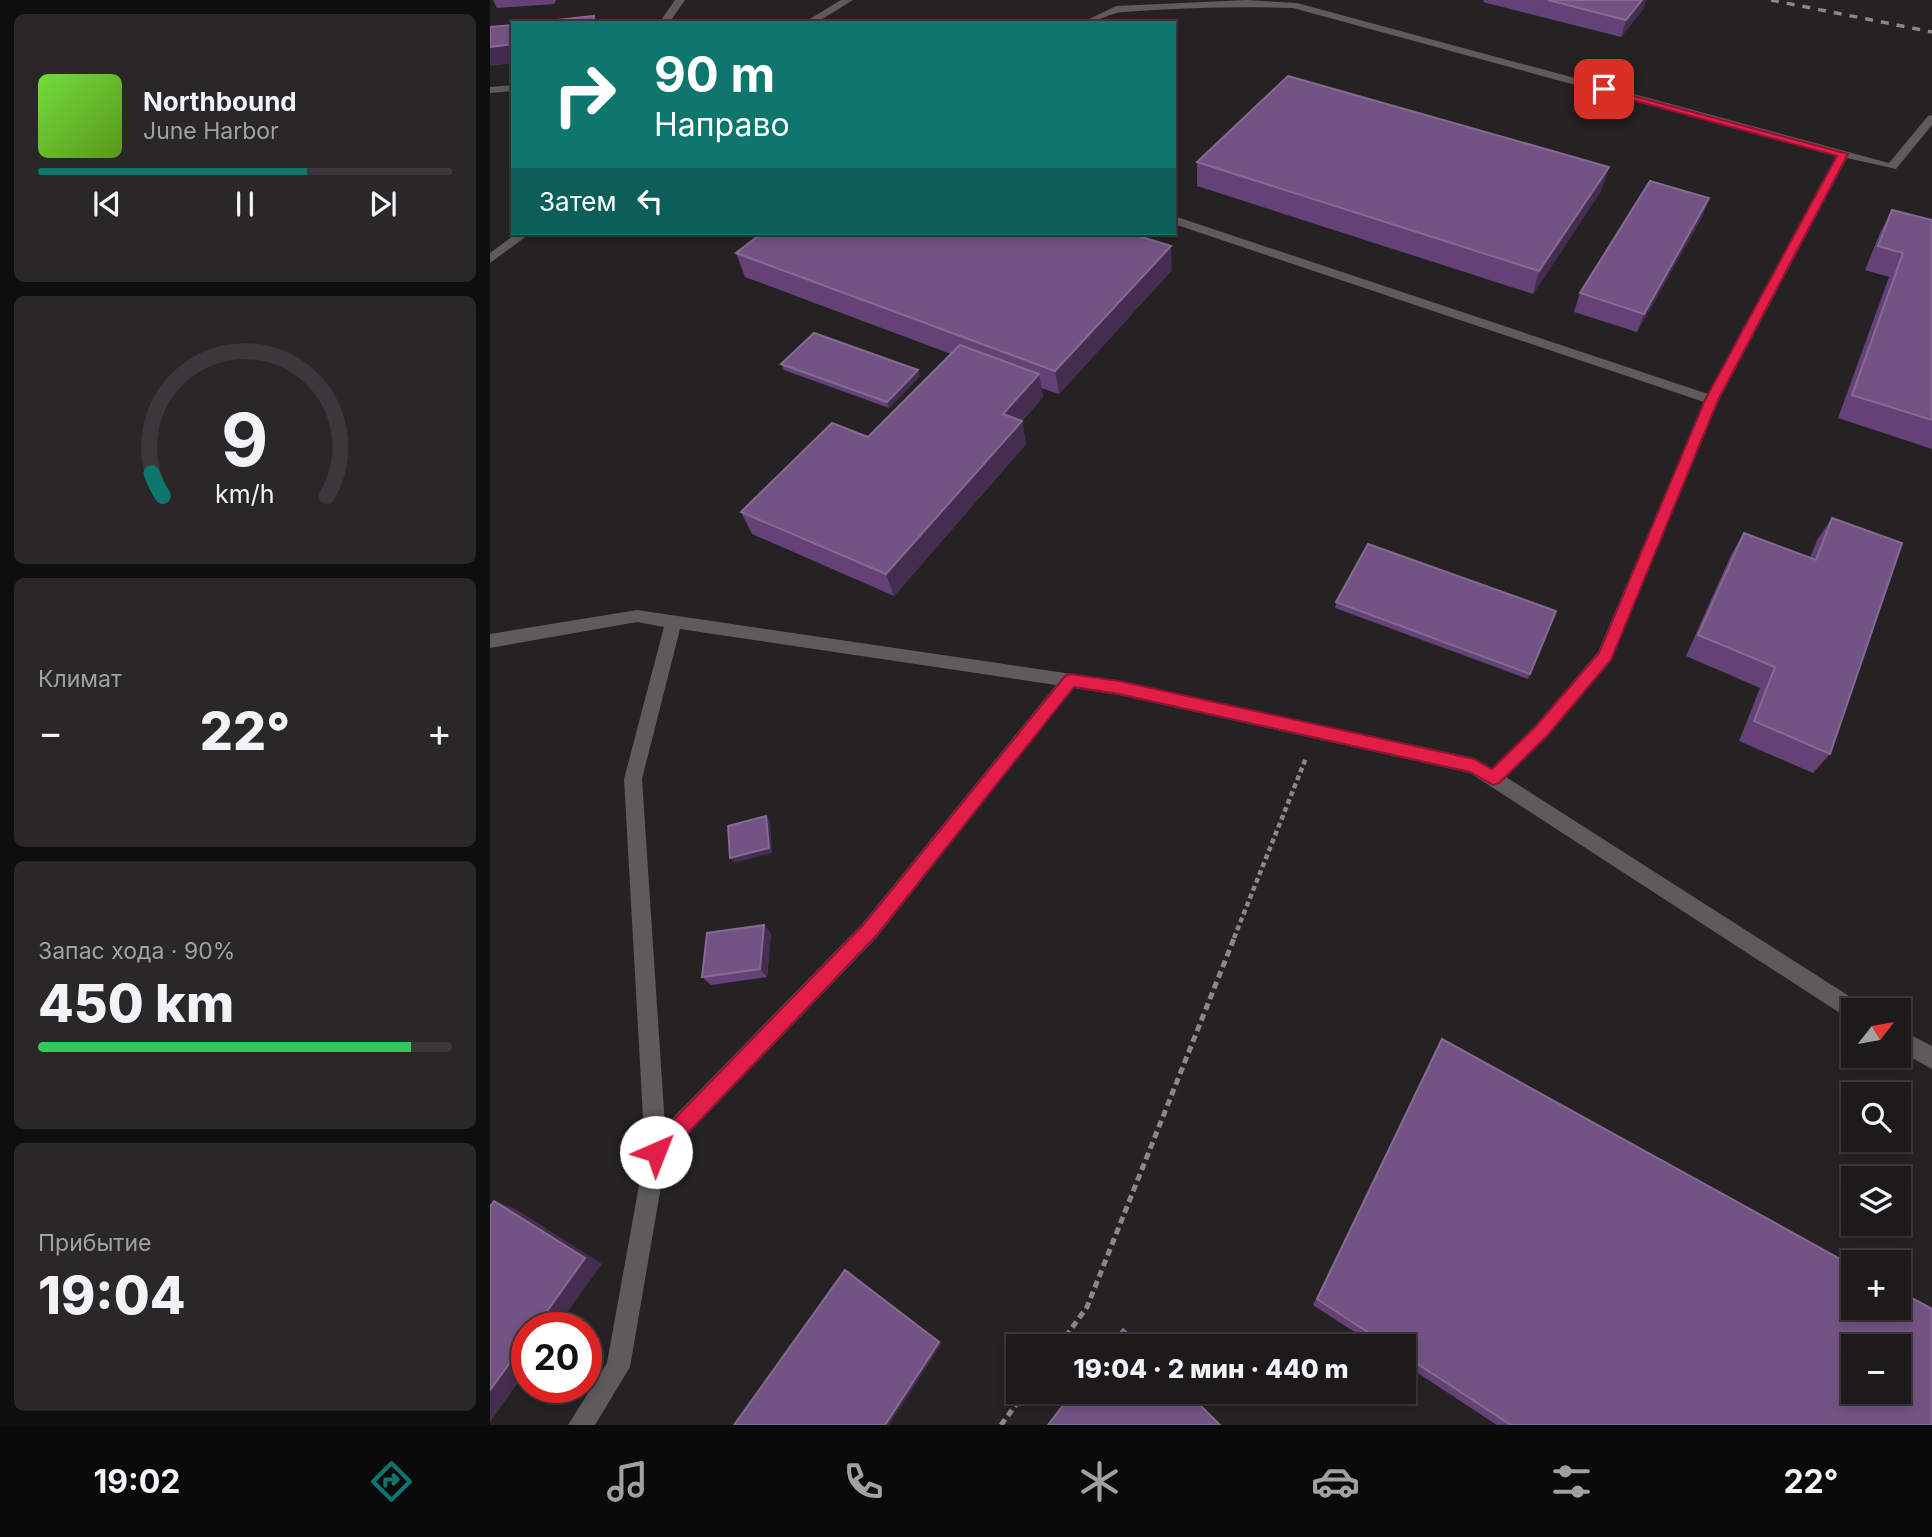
<!DOCTYPE html>
<html lang="ru">
<meta charset="utf-8">
<style>
body{margin:0;font-family:Inter,sans-serif;background:#292728;color:#f1f3f6;height:100vh;display:flex;flex-direction:column;font-size:26px;white-space:nowrap}
*{box-sizing:border-box;margin:0}
p{font-size:23px;color:#a0a1a3}
.icon{flex:none;width:38px;height:38px;fill:none;stroke:currentColor;stroke-width:2;stroke-linecap:round;stroke-linejoin:round}
.map{position:relative;flex:1;overflow:hidden}
.side{display:flex;flex-direction:column;gap:14px;padding:14px;background:#0f0e0f;width:490px}
.side>*{flex:none}
.guide{position:absolute;left:21px;top:21px;width:665px;height:214px;border-radius:0px;box-shadow:0 4px 10px #0003,0 0 0 2px #3a383a;background:#0f766e;color:#fff;overflow:hidden}
.needle{width:46px;rotate:59deg}
.tools{position:absolute;left:1351px;top:998px;display:grid;gap:14px}
.tools a{display:grid;place-items:center;width:70px;height:70px;border-radius:0px;background:#1c1a1b;box-shadow:0 4px 10px #0003,0 0 0 2px #3a383a;font-size:35px}
.speed{position:absolute;left:21px;top:1312px;display:flex;gap:14px;font-size:35px;font-weight:700;text-align:center}
.speed>*{display:grid;place-content:center;width:91px;height:91px;border-radius:50%;background:#1c1a1b;box-shadow:0 4px 10px #0003,0 0 0 2px #3a383a;line-height:1}
.speed .limit{border:10px solid #d22;background:#fff;color:#111}
.pin{position:absolute;display:grid;place-items:center;width:60px;height:60px;color:#fff;margin:-30px;border-radius:14px;box-shadow:0 4px 10px #0006}
.me{position:absolute;width:77px;margin:-38px;rotate:44deg;stroke-linejoin:round;filter:drop-shadow(0 0 5px #0008)}
.turn{display:flex;align-items:center;gap:24px;height:147px;padding:0 28px;font-size:32px}
.turn .icon{width:91px;height:91px;stroke-width:2.5}
.turn b{display:block;font-size:49px;line-height:60px}
.then{display:flex;align-items:center;height:66px;padding:0 28px;background:#0003;gap:14px;font-size:26px}
.big{font-size:52px;font-weight:800;line-height:1.1}
.side .widget{flex:1;display:flex;flex-direction:column;justify-content:center;gap:10px;min-width:0;padding:0 24px;border-radius:10px;background:#292728}
.side .dial{align-items:center;gap:0}
.dial svg{height:182px;overflow:visible;fill:none;stroke:#3a383a;stroke-width:7;stroke-linecap:round;text-anchor:middle}
.dial text{fill:#f1f3f6;stroke:none}
.song{display:flex;align-items:center;gap:21px}
.cover{width:84px;height:84px;border-radius:10px;background:linear-gradient(135deg,hsl(100 70% 55%),hsl(90 70% 35%))}
.played{height:7px;border-radius:4px;background:linear-gradient(90deg,#0f766e 65%,#3a383a 65%)}
.keys{display:flex;justify-content:space-around;direction:ltr}
.heat{display:flex;justify-content:space-between;align-items:center;font-size:38px;direction:ltr}
.charge{height:10px;border-radius:5px;background:linear-gradient(90deg,#34c759 90%,#3a383a 0)}
.trip{position:absolute;left:516px;top:1334px;width:410px;height:70px;border-radius:0px;background:#1c1a1b;box-shadow:0 4px 10px #0003,0 0 0 2px #3a383a;font-weight:800;line-height:70px;text-align:center}
.menu{display:flex;height:112px;justify-content:space-around;align-items:center;background:#0b0a0b;color:#a0a1a3}
.menu .icon{width:49px;height:49px}
.menu .active{color:#0f766e}
.menu b{font-size:32px;color:#f1f3f6}
main{display:flex;flex:1;min-height:0}
.map>svg:first-child{display:block}
.lines{fill:none;stroke-linecap:round;stroke-linejoin:round}
.path-far1{stroke:#8a8789;stroke-width:4.5;stroke-dasharray:5 3.5;stroke-linecap:butt}
.path{stroke:#8a8789;stroke-width:5;stroke-dasharray:7 4.5;stroke-linecap:butt}
.minor{fill:#5e5b5c;fill-rule:evenodd}
.rail{stroke:#8a8789;stroke-width:3.5;stroke-dasharray:8 8;stroke-linecap:butt}
.wall{fill:#644177}
.shaded-wall{fill:#452d50}
.building{fill:#735383;stroke:#866a93;stroke-width:2;fill-rule:evenodd}
.route{fill:#e11d48;stroke:#92132f;stroke-width:2}
</style>
<main>
<section class="side">
<div class="widget">
<div class="song"><i class="cover"></i><div><b>Northbound</b><p>June Harbor</p></div></div>
<div class="played"></div>
<div class="keys"><svg class="icon" aria-label="previous" viewBox="0 0 24 24"><path d="M18 5L8 12l10 7zM5 5v14"/></svg><svg class="icon" aria-label="pause" viewBox="0 0 24 24"><path d="M8 5v14M16 5v14"/></svg><svg class="icon" aria-label="next" viewBox="0 0 24 24"><path d="M6 5l10 7-10 7zM19 5v14"/></svg></div>
</div>
<div class="widget dial"><svg viewBox="0 0 100 80">
<path d="M14 69A42 42 0 1 1 86 69"/>
<path d="M14 69A42 42 0 0 1 9 59" stroke="#0f766e"/>
<text x="50" y="56" font-size="32" font-weight="700">9</text>
<text x="50" y="72" font-size="11">km/h</text>
</svg></div>
<div class="widget"><p>Климат</p>
<div class="heat"><a>−</a><b class="big">22°</b><a>+</a></div>
</div>
<div class="widget"><p>Запас хода · 90%</p><b class="big">450 km</b><div class="charge"></div></div>
<div class="widget"><p>Прибытие</p><b class="big">19:04</b></div>
</section>
<div class="map">
<svg width="1442" height="1425" viewBox="0 0 1442 1425">
<rect width="100%" height="100%" fill="#252224"/>
<g class="lines">
<path class="path-far1" d="M744,938l72,-180"/>
<path class="path" d="M569,1346l28,-39 148,-371
M511,1425l25,-34"/>
<path class="minor" d="M185,0h10l-16,23h-10z
M351,0h12l-37,23h-13z
M757,0l50,3 592,160 39,-47 4,-1v10l-36,44 -49,-11 -128,242 -108,261 -64,75 -41,41 354,226 3,7h-10v10l-7,-3 -376,-244 -351,-78 -46,-7 -196,249 -211,220 -36,210 -35,58h-27l39,-62 38,-211 -21,-373 40,-152 -27,-5 -147,26v-14l147,-24 482,71 355,77 18,10 43,-42 63,-74 106,-250 -530,-178v-8l534,178 128,-238 -543,-148c-57,-2 -114,0 -170,4 -15,1 -26,11 -42,11l35,-17zM190,629l376,56 -193,238 -198,203 -23,-347z
M23,85v6l-23,2v-6z
M27,233h14l-41,30v-10z
M1409,1029l33,17v23l-33,-18z"/>
<path class="rail" d="M1281,0l161,32"/>
</g>
<path class="wall" d="M3,0h63l-2,4 -57,4z
M994,0h162l-3,9 -22,28 -138,-35z
M707,162l412,5 -8,24 -68,103 -336,-108z
M1219,198l-7,19 -65,115 -63,-20 6,-19z
M1402,210l40,10v229l-94,-31 51,-141 -24,-7 15,-37z
M246,253l436,17 -113,124 -18,-6 2,9 -21,24 4,23 -132,152 -142,-62 -11,-22 127,-75 83,-83 -206,-77z
M291,364l137,6 2,6 -31,32 -105,-38z
M1342,518l-2,236 -17,19 -74,-32 21,-53 -74,-32 45,-101 13,-22 66,25 7,-18z
M846,602l220,9 -28,68 -193,-71z
M274,925l7,9 -4,43 -56,8 -9,-8z
M952,1039l490,386h-435l-93,-61v-18h-28l-63,-41z"/>
<path class="shaded-wall" d="M1152,0h4l-3,9 -22,28 5,-17z
M23,44v19l-23,3v-19z
M1119,167l-8,24 -68,103 6,-23z
M1219,198l-7,19 -65,115 7,-18z
M681,246l1,24 -113,124 -4,-23z
M428,370l2,6 -31,32 -2,-6z
M549,374l4,23 -36,40 -4,-23z
M532,421l4,23 -132,152 -8,-22z
M276,816l4,5 2,32 -38,10 -4,-5z
M274,925l7,9 -4,43 -7,-8z
M4,1201l20,7 88,56 -46,64h-21z
M355,1270l97,73 -53,82h-4z
M37,1339v31l-37,52v-32z"/>
<path class="building" d="M1058,0h94l-16,20z
M104,16l-1,7h-63z
M23,25v19l-23,3v-20z
M798,76l321,91 -70,104 -342,-109z
M1160,181l59,17 -65,116 -64,-21z
M1402,210l40,10v200l-80,-25 51,-142 -25,-7z
M272,233h367l42,13 -116,125 -319,-118z
M324,333l104,37 -31,32 -106,-38z
M470,345l79,29 -36,40 19,7 -136,153 -145,-62 91,-89 36,14z
M1342,518l70,25 -72,211 -76,-33 21,-54 -77,-32 46,-102 72,27z
M878,544l188,67 -26,63 -194,-72z
M276,816l3,32 -39,10 -2,-32z
M274,925l-4,44 -58,8 5,-44z
M952,1039l411,227v41h46v-16l33,18v116h-421l-107,-70v-9h-15l-72,-47zM1363,1346h46v45h-46z
M4,1201l91,57 -50,70h-8v11l-37,51v-183z
M355,1270l94,72 -54,83h-151z
M633,1329l17,17h-30z
M584,1391h112l34,34h-172z"/>
<path class="route" d="M1110,87l248,67 -130,246 -107,260 -64,76 -48,47 -6,2 -23,-13 -351,-78 -45,-7 -198,249 -213,223 -7,3 -7,-3 -3,-7 3,-7 215,-221 201,-248 5,-2 49,7 355,78 18,10 44,-43 63,-73 106,-253 132,-244 -237,-65z"/>
</svg>
<div class="tools">
<a><svg class="needle" viewBox="-14 -14 28 28"><path d="M0-13l5 13h-10z" fill="#e53935"/><path d="M0 13l5-13h-10z" fill="#a0a1a3"/></svg></a>
<a><svg class="icon" aria-label="search" viewBox="0 0 24 24"><circle cx="10" cy="10" r="6"/><path d="M15 15l6 6"/></svg></a>
<a><svg class="icon" aria-label="layers" viewBox="0 0 24 24"><path d="M12 4l9 5-9 5-9-5zM3 14l9 5 9-5"/></svg></a>
<a>+</a>
<a>−</a>
</div>
<div class="speed"><div class="limit">20</div></div>
<div class="pin" style="left:1114px;top:89px;background:#d93025"><svg class="icon" aria-label="arrive" viewBox="0 0 24 24"><path d="M6 21V4h12l-3 4 3 4H6"/></svg></div>
<svg class="me" style="left:166px;top:1152px" viewBox="-20 -20 40 40"><circle r="19" fill="#fff"/><path d="M0-13L10 11 0 6-10 11z" fill="#e11d48"/></svg>
<div class="trip">19:04 · 2 мин · 440 m</div>
<div class="guide">
<div class="turn"><svg class="icon" aria-label="right" viewBox="0 0 24 24"><path d="M7 20v-9h11M14 6l5 5-5 5"/></svg><div><b>90 m</b>Направо</div></div>
<div class="then">Затем<svg class="icon" aria-label="left" viewBox="0 0 24 24"><path d="M17 20v-9H6M10 6l-5 5 5 5"/></svg></div>
</div>
</div>
</main>
<nav class="menu">
<b>19:02</b>
<svg class="icon active" aria-label="directions" viewBox="0 0 24 24"><path d="M12 3l9 9-9 9-9-9zM9 14v-3h6M13 9l2 2-2 2"/></svg>
<svg class="icon" aria-label="music" viewBox="0 0 24 24"><path d="M9 18V5l10-2v13"/><circle cx="6" cy="18" r="3"/><circle cx="16" cy="16" r="3"/></svg>
<svg class="icon" aria-label="phone" viewBox="0 0 24 24"><path d="M5 4h4l2 5-3 2q2 4 5 5l2-3 5 2v4C11 20 4 13 5 4z"/></svg>
<svg class="icon" aria-label="climate" viewBox="0 0 24 24"><path d="M12 3v18M4 7l16 10M4 17L20 7"/></svg>
<svg class="icon" aria-label="car" viewBox="0 0 24 24"><path d="M5 17H2v-5l4-1 3-4h7l3 4 3 1v5h-3M9 17h6M6 11h13"/><circle cx="7" cy="17" r="2"/><circle cx="17" cy="17" r="2"/></svg>
<svg class="icon" aria-label="filters" viewBox="0 0 24 24"><path d="M4 7h16M4 17h16"/><circle cx="9" cy="7" r="2"/><circle cx="15" cy="17" r="2"/></svg>
<b>22°</b>
</nav>
